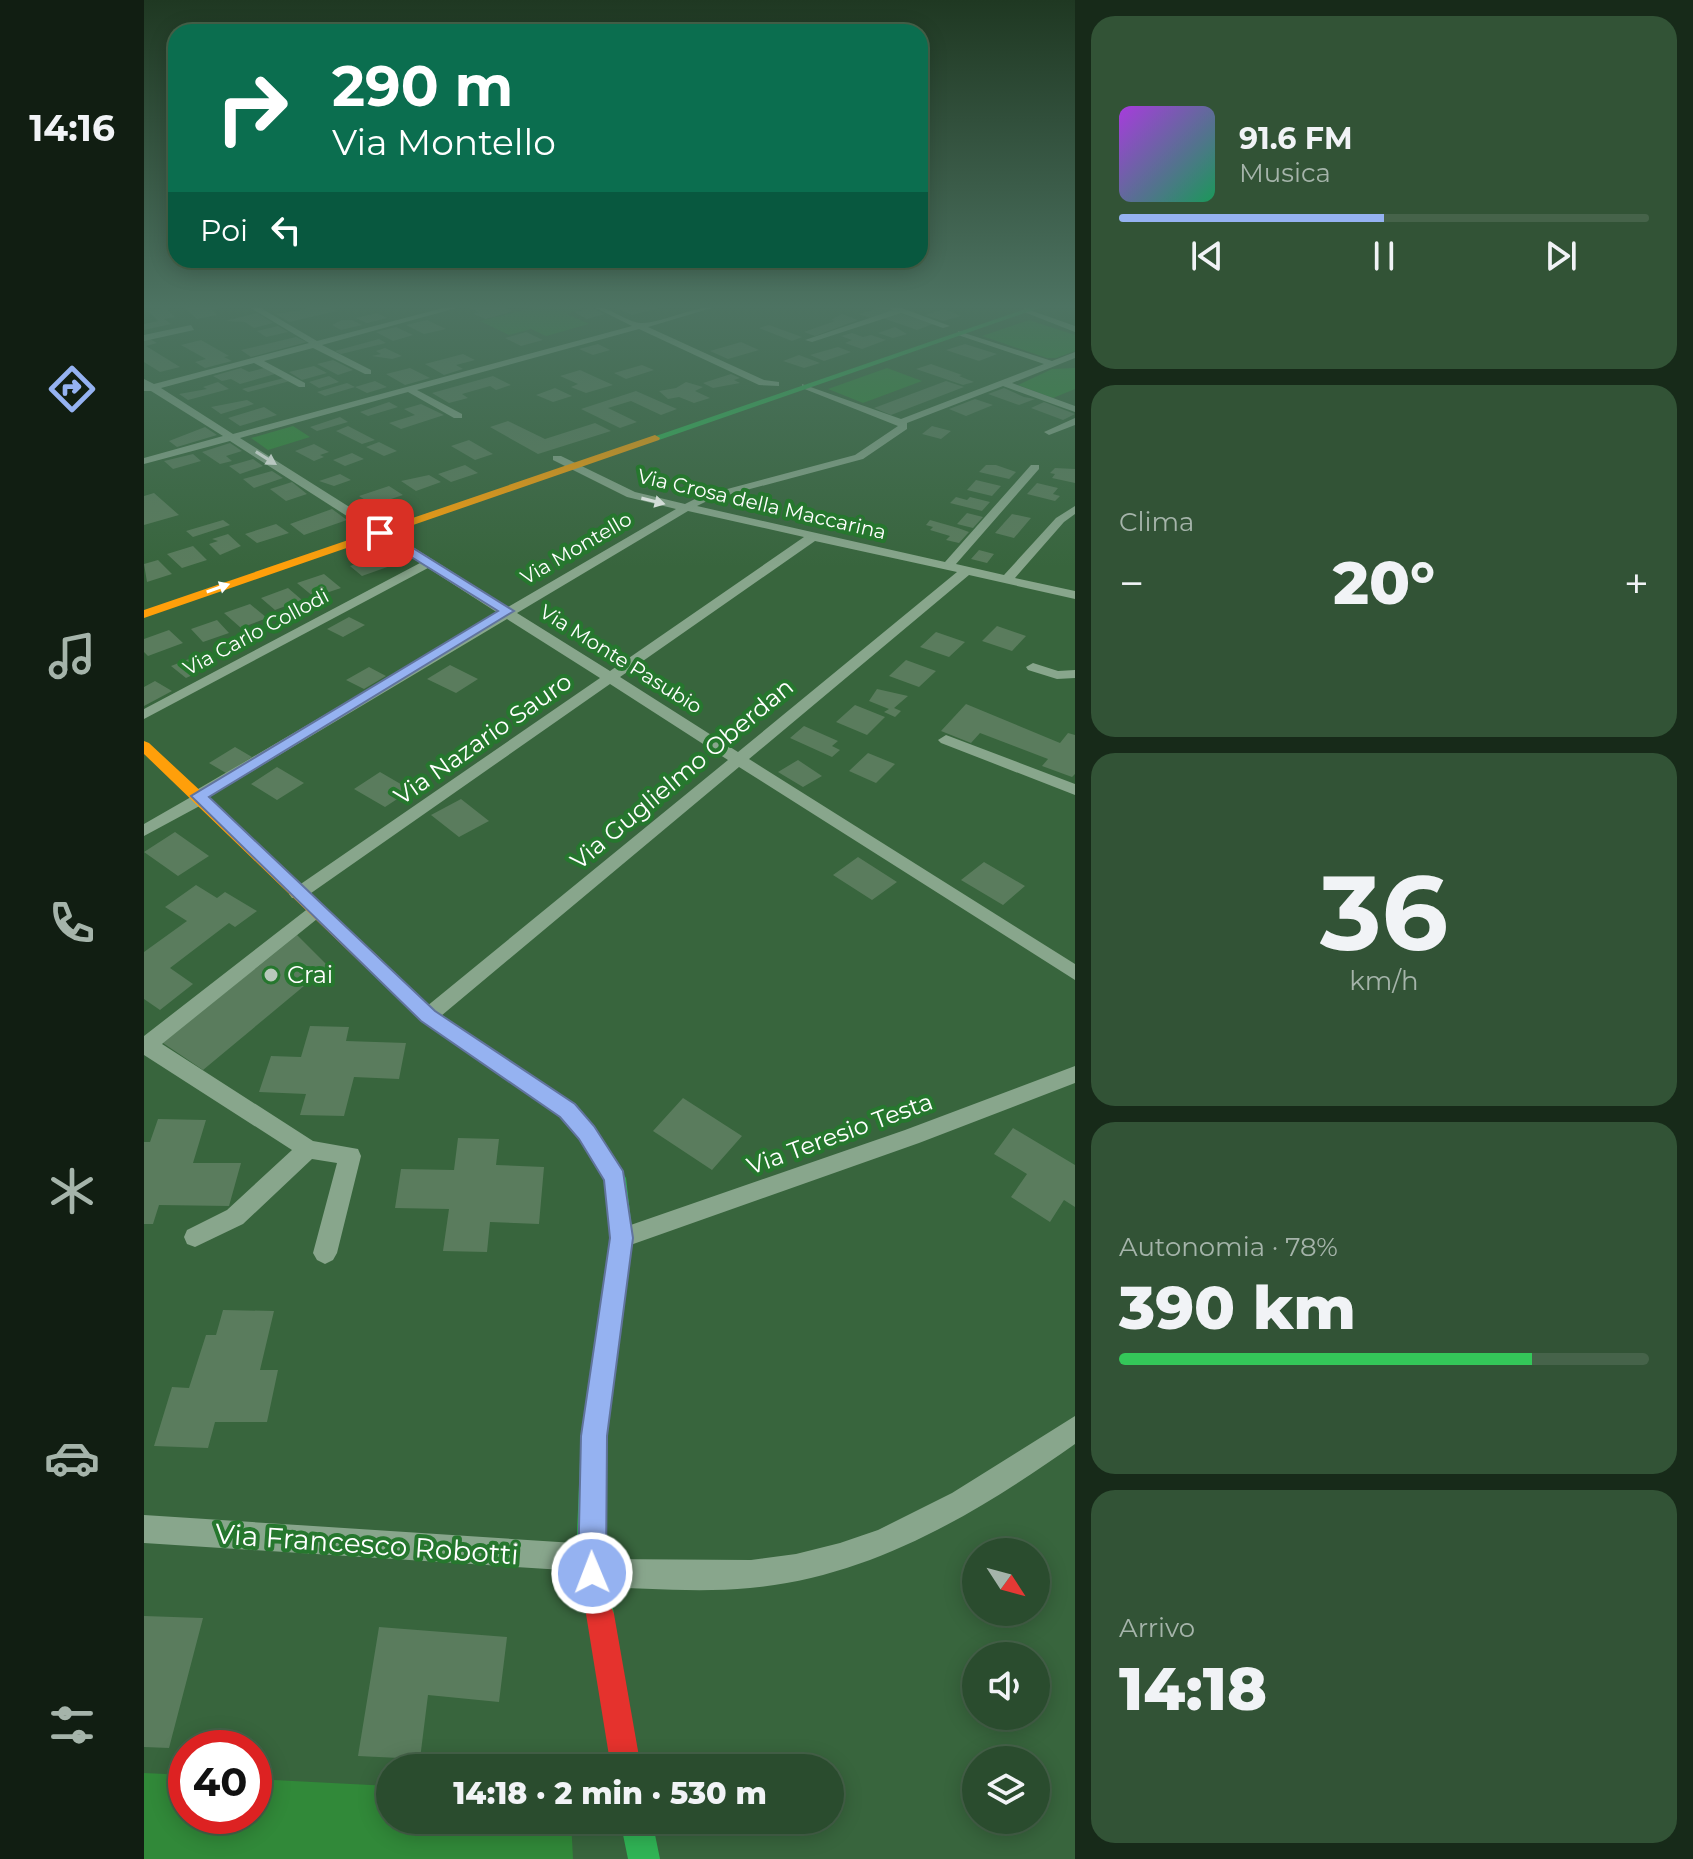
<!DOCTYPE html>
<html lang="it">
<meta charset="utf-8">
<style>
body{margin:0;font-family:Montserrat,sans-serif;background:#325336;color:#f1f3f6;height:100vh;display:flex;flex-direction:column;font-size:30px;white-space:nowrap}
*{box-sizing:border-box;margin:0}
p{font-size:26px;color:#a5b4aa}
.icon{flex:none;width:44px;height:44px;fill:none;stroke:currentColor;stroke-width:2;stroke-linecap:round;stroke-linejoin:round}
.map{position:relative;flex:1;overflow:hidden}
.details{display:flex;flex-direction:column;gap:16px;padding:16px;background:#172a19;width:618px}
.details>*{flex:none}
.banner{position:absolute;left:24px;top:24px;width:760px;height:244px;border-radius:24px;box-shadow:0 4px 20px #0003,0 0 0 2px #46634a;background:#0b6e4f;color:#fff;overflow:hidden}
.needle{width:52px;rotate:126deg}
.buttons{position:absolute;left:818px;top:1538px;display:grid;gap:16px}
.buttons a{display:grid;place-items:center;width:88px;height:88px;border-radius:50%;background:#2a4c2e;box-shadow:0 4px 20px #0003,0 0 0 2px #46634a;font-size:40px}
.speed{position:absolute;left:24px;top:1730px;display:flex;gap:16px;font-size:40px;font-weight:700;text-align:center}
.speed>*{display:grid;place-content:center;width:104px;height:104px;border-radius:50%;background:#2a4c2e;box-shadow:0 4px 20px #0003,0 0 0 2px #46634a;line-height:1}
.speed .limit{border:12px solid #d22;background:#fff;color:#111}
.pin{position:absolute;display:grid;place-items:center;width:68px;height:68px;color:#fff;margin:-34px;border-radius:16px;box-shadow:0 4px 12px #0006}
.me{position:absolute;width:88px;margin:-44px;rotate:359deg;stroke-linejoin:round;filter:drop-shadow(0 0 6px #0008)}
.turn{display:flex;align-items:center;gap:28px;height:168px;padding:0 32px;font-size:36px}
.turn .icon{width:104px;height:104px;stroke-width:2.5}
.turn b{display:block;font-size:56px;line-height:68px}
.then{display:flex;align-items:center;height:76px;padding:0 32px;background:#0003;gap:16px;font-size:30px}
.big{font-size:60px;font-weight:800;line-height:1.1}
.details .card{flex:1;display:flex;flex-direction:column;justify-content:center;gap:12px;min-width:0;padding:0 28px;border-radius:24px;background:#325336}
.details .dial{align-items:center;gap:0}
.dial b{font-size:104px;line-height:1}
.song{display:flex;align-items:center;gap:24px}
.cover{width:96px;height:96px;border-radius:12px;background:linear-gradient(135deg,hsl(280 70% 55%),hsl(150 70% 35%))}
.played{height:8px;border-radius:4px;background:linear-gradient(90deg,#95b2f1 50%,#46634a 50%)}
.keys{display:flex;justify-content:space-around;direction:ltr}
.heat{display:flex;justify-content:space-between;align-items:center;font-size:44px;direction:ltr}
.charge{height:12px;border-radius:6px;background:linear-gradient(90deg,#34c759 78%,#46634a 0)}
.trip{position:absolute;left:232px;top:1754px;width:468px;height:80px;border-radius:40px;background:#2a4c2e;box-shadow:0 4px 20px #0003,0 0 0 2px #46634a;font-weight:800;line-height:80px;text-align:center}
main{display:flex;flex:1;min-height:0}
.dock{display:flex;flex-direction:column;width:144px;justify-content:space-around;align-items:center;background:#111e12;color:#a5b4aa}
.dock .icon{width:56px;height:56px}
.dock .on{color:#95b2f1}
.dock b{font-size:36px;color:#f1f3f6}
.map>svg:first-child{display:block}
.green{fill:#318939}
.building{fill:#5a7c5d}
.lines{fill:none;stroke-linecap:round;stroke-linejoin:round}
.street{fill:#88a68c;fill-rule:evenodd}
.fast{fill:#30b455;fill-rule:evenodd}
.slow{fill:#ff9f0a;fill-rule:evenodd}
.jam{fill:#e5322d;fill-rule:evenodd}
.oneway{fill:#fff}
.route{fill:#95b2f1;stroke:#61749d;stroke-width:2}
.poi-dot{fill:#b9c9bb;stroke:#26772e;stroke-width:3}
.labels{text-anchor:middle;stroke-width:8;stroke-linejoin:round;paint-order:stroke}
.far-street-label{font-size:20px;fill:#fff;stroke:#26772e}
.street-label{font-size:24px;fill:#fff;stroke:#26772e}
.poi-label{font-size:24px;fill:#fff;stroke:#26772e;text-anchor:start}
.near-street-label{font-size:28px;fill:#fff;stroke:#26772e}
</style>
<main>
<nav class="dock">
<b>14:16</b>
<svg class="icon on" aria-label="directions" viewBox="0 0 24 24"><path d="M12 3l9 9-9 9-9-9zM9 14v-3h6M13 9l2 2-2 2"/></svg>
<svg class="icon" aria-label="music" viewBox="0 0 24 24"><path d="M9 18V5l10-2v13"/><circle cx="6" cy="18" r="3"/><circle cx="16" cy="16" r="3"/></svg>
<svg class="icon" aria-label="phone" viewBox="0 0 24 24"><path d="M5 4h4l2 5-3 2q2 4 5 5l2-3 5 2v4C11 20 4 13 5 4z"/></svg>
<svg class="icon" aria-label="climate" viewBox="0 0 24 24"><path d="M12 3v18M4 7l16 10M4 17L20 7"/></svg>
<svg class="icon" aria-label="car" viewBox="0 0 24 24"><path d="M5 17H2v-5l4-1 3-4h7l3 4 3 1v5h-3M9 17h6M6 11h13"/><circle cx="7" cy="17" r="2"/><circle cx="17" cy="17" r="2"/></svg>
<svg class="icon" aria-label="filters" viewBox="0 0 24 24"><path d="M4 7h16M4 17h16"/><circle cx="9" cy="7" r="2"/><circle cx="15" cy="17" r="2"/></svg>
</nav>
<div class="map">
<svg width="931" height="1859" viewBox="0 0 931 1859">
<rect width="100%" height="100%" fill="#38653d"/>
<path class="green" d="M392,307h41l5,2 -15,5 22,10 -43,12 -15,-7 -22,6 -29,-14z
M885,320l46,15v16l-19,7h-9l-65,-22z
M743,368l35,13 -59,22 -35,-14z
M931,368v21l-22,9 -35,-13 34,-16z
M149,426l17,11 -42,13 -17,-12z
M0,1773l42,2v41h68v-37l136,7v34h181l2,39h-429z"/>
<path class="building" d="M79,307l-11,3 5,5 -20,4 -12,-11z
M159,307h26l8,4 -48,11 -13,-8 32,-5z
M331,307h26l12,4 -27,8 -13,-5 6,-2 -10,-4z
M471,307h44v1l-27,7z
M728,307h13l9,3 -24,8 -11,-4 17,-5z
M22,308l9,9 -11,2 7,5 -27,6v-6l14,-3 -10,-10z
M448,308l13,6 -18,5 -13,-7z
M800,309l17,7 -18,5 -18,-6z
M113,313l16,10 -19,5 -9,-6 -20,-1z
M233,313l10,5 -20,5 -11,-5z
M755,313l34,11 -16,6 -34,-12z
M698,314l16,6 -43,16 -11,-4 31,-11 -4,-1z
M198,320h10l10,5 -21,5 -9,-5z
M283,320l19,9 -22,5 -18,-9z
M625,325l33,12 -10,4 -33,-13z
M134,326l10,6 -22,5 -9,-6z
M252,327l17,8 -20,6 -17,-9z
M751,327l12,7 -14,4 -15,-5z
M382,332l17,8 -22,6 -16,-8z
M708,333l11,4 8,-2 15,5 -24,9 -17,-6 7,-3 -11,-4z
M152,337l11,5 -56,15 -10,-7z
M6,339l7,4 -11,3 34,21 -20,5 -16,-10v-22z
M235,339l7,4 -45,11 -6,-3z
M57,340l28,16 -5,1 8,4 -27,7 -10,-6 11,-3 -25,-14z
M597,342l18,8 -31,9 -18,-8z
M454,344l12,6 -17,5 -14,-6z
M821,344l32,10 -18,7 -33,-11z
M694,347l13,5 -27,9 -14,-6z
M241,348l17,8 -10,3 -20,-3 9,-2 -5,-3z
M319,354l12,6 -19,5 7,4 -19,6 -19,-11z
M655,355l21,8 -16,5 -21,-7z
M189,360l20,10 -15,5 -21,-11z
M787,364l31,11 -3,1 15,6 -11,3 -47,-16z
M498,365l12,5 -28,9 -12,-6z
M170,366l13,7 -25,7 -13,-8z
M97,368l8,4 15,-4 11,6 -35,10 -9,-5 -9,2 -9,-5z
M266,368l20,10 -25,7 -19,-11z
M436,370l33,15 -27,8 -15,-6 7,-3 -18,-8z
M587,374l9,4 -6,2 6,3 -27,5 -10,-5z
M185,376l10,6 -20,6 -10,-6z
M349,376l18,9 -15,5 -6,-4 -28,8 6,4 -19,5 -17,-10z
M140,378l6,3 -42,11 -6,-3z
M231,381l12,6 -20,6 -12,-6z
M802,381l18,6 -73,28 -17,-7z
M74,382l11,7 -41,11 -9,-6 28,-5 -4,-2z
M542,382l17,5 -8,4 15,7 -16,5 -15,-6 -11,2 -9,-8 17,-3z
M203,383l8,4 -30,9 -8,-4z
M411,388l17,8 -19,6 -17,-7z
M860,388l20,9 11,2 -16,6 -31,-11z
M492,391l41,18 -16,6 -30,-14 -23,7 29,14 -17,6 -39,-19z
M831,399l18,6 -27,11 -17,-7z
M103,400l7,4 -33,10 -10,-7z
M245,402l9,5 -30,9 -8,-4z
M900,402l31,12 -12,6 -32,-12z
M277,404l23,11 -43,14 -12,-6 26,-8 -11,-6z
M120,407l13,8 -37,11 -12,-8z
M196,417l8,5 -31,9 -7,-4z
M364,421l37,18 50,-16 16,8 -73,23 -48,-27z
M204,426l27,14 -13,4 -26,-13z
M788,426l19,5 -10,8 -19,-5z
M61,427l12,8 -40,12 -8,-6z
M325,440l24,14 -18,6 -24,-14z
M235,442l18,9 -13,5 -18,-9z
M86,443l12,8 -16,5 6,5 -12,3 -18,-12z
M170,444l15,8 -9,3 4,2 -10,4 -19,-10z
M208,453l12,6 -19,7 -12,-6z
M49,454l8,7 -28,8 -9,-8z
M109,459l10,7 -23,8 -11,-8z
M321,465l13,8 -27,9 -13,-8z
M842,465h10l20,7 -7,7 -30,-7z
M911,468l20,1v14l-23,-5 3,-4 -5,-1z
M128,471l11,7 -29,10 -11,-9z
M196,474l11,6 -17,6 -15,-5z
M285,475l12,7 -25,9 -15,-10z
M832,480l25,6 -9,10 -25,-6z
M148,482l15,12 -21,7 -16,-12z
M893,483l21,5 -5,6 7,2 -5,5 -28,-7z
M245,486l14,9 -30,10 -14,-9z
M10,493l25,22 -35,10v-29z
M812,497l11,3 3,-3 20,5 -8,9 -32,-8z
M188,509l15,11 -43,15 -14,-11z
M823,513l16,4 -10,11 -16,-4z
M868,514l19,4 -17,20 -19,-5z
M79,520l7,5 -37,12 -7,-6z
M786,520l28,8 11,4 -10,11 -13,-3 4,-4 -20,-6 3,-3 -7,-2z
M132,524l13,9 -32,10 -12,-9z
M84,534l13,12 -21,9 -11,-11 9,-3 -6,-2z
M49,546l14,14 -25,8 -15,-14z
M835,550l15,4 -7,9 -16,-4z
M237,555l12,10 -31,11 -12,-10z
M14,560l14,14 -25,8 -3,-18z
M180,574l17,14 -27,9 -17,-14z
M144,588l14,12 -27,10 -14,-12z
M106,604l17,14 -26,10 -17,-15z
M205,617l16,8 -22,12 -16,-8z
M73,620l12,13 -26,9 -12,-13z
M853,626l29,10 -14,15 -30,-10z
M25,630l14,13 -35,13 -4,-4v-13z
M792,632l29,10 -16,15 -29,-10z
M50,657l14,11 -22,10 -15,-12z
M762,660l30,11 -17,16 -30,-11z
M306,665l28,14 -22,14 -29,-14z
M225,667l17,9 -22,13 -18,-9z
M11,681l17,10 -28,15v-19z
M733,689l31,7 -14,12 7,3 -6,6 -11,-5 5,-3 -20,-8z
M822,704l94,39 8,-10 7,2v39l-3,3 -30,-11 6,-7 -68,-26 -9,10 -30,-12z
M711,705l30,12 -18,18 -31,-13z
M660,726l34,15 -6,5 8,4 -8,7 -42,-19z
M91,747l17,10 -26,16 -17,-10z
M724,753l27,11 -19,19 -27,-12z
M654,760l24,16 -19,11 -25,-15z
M133,767l27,16 -27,17 -26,-16z
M236,772l31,18 -26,17 -31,-18z
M317,799l28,22 -30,16 -28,-22z
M31,832l34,24 -31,20 -34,-24z
M714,857l39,25 -25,18 -39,-25z
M840,862l41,24 -22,19 -42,-25z
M52,885l21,13 8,-6 32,19 -22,16 -6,-4 -59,45 23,16 -33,26 -16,-11v-47l43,-31 -22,-14z
M153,935l31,31 -125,104 -40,-27z
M166,1026l39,1 -3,14 60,2 -7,36 -45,-2 -10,39 -44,-1 6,-21 -47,-2 12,-36 30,1z
M539,1098l59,38 -30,34 -59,-39z
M14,1119l48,1 -13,43h48l-12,43 -70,-1 -6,19h-9v-82h6z
M869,1128l62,37v42l-11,-7 -14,22 -39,-25 16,-23 -33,-20z
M314,1138l41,1 -3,26 48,2 -5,57 -49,-2 -3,30 -44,-1 6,-42 -54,-1 6,-39 53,1z
M79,1310l51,1 -14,59h18l-11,52h-52l-7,26 -54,-2 18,-59 17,1 17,-53h10z
M0,1616l59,2 -34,130 -25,-1z
M235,1627l128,10 -8,65 -71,-7 -8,64 -62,-3z"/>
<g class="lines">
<path class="street" d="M105,307h10l58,34 130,-34h13l-138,38 49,25v4h-6l-52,-26 -49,13 41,22v4h-6l-45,-24 -93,25 72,46 399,-108 -38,-19c18,0 31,15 47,16 18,1 50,-16 74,-16l-67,20 116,53 15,2v4l-20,-1 -120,-56 -222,61 45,24v4h-8l-46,-26 -168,46 268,169 168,-98 -49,-12 -74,-37v-4h8l74,36 50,12 16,-8 154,-41 43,-29 -96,-38v-4l99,35 143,-55 -86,-29v-4l94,30 23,-9v6l-63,25 63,23v6l-72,-26 -96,37v6l-44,30 -154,41 -12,6 248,56 86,-97h8v4l-83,95 48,11 52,-57 19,-12v8l-11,8 -49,56 60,13v8l-106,-24 -220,184 326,205v16l-336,-213 -304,254h-14l-3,-5 3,-5 307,-251 -118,-76 -306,214h-12l-3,-4 3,-4 308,-212 -93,-59 -298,178 -2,5 -63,34v-12l47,-27 2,-5 305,-179 -70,-45 -284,151v-10l276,-146 -190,-122 -86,23v-6l79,-22 -72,-45h-7v-12l10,5 155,-41zM544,511l116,26 -194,134 -93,-58zM671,541l142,31 -219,180 -118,-75z
M744,307h11l51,19 -7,2 -42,-15 -89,29 -7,-2 88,-30z
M880,308l51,18v6l-51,-20z
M47,325l3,5 -50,11v-6z
M931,418v7l-26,10 -5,-3z
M889,663l25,8 17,-1v8l-18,1 -29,-9 -2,-3z
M802,735l129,49v11l-134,-52 -3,-3z
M172,905l9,6 -3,4 -160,129 151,97 45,8 3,7 -24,97 -4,7 -8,4 -8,-4 -4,-7 24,-90 -25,-4 -69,65 -48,23 -8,-3 -3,-7 3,-7 40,-20 65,-60 -148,-95v-19l166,-129z
M931,1066v17l-156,60 -297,105 -8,-3 -3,-7 3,-7 8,-3 283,-98z
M931,1416v28c-98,69 -203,133 -325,144 -52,5 -105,0 -158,-1l-10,-4 -3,-12 -435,-28v-28l446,29 10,4 3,11 148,1 45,-6 44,-11 38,-13 74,-37z"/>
<path class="fast" d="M887,307h11l-383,133 -9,-2z
M230,957l7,2 54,52 139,94 19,22 33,51 7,60 -26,198 -3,122 10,56 -4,10 -10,4 -10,-4 -14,-66 5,-122 30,-198 -7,-58 -25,-41 -19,-22 -139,-96 -54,-52 -2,-5 2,-5z
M476,1820h32l8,39h-32z"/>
<path class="slow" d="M511,435l5,3 -1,2 -515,178v-8z
M0,741l5,2 232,216 2,5 -2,5h-14l-223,-215z"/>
<path class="jam" d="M456,1600l10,4 4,10 27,154h-30l-25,-154 4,-10z"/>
</g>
<defs><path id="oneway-solid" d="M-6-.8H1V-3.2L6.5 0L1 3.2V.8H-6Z" transform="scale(2)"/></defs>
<g class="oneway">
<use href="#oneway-solid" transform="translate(122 458) rotate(32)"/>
<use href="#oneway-solid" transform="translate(509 501) rotate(14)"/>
<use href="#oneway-solid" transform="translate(74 588) rotate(-19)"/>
</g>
<linearGradient id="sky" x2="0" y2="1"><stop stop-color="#1f3822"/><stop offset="0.54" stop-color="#4d7362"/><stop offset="1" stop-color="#4d7362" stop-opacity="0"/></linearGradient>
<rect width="931" height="567" fill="url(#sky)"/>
<path class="route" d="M232,530h8l130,81 -305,186 226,214 140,93 19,22 29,45 10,67 -26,198 -1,137 -4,10 -10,4 -10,-4 -4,-10 3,-137 29,-198 -6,-58 -25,-41 -19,-22 -139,-96 -230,-225 307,-185 -122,-76z"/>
<circle class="poi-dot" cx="127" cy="975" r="8"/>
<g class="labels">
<g class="far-street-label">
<text transform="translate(618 504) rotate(13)" y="7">Via Crosa della Maccarina</text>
<text transform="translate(432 548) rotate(-30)" y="7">Via Montello</text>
<text transform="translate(112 632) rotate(-28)" y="7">Via Carlo Collodi</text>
<text transform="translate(477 659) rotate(32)" y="7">Via Monte Pasubio</text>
</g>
<g class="street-label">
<text transform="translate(339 739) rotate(-35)" y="8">Via Nazario Sauro</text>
<text transform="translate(538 774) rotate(-40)" y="8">Via Guglielmo Oberdan</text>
<text transform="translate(696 1134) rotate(-20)" y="8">Via Teresio Testa</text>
</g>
<g class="poi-label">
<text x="143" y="983">Crai</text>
</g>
<g class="near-street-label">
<text transform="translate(223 1544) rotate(4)" y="10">Via Francesco Robotti</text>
</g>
</g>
</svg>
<div class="buttons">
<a><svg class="needle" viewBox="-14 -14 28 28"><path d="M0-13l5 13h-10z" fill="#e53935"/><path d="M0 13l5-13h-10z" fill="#a5b4aa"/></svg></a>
<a><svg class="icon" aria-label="sound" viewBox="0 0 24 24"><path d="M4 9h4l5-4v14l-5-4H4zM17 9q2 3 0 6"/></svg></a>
<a><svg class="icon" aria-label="layers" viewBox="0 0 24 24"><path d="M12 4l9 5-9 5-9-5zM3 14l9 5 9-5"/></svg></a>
</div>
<div class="speed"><div class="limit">40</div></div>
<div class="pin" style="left:236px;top:533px;background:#d93025"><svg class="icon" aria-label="arrive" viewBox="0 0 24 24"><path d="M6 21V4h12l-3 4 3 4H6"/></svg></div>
<svg class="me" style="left:448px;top:1573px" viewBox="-20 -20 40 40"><circle r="17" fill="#95b2f1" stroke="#fff" stroke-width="3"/><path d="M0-11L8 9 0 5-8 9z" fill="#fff"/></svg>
<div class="trip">14:18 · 2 min · 530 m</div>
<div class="banner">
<div class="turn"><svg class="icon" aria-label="right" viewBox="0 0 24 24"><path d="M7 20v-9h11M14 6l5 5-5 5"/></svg><div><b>290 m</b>Via Montello</div></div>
<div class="then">Poi<svg class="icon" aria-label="left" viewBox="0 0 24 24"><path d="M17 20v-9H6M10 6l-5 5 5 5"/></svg></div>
</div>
</div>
<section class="details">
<div class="card">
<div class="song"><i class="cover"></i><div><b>91.6 FM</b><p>Musica</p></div></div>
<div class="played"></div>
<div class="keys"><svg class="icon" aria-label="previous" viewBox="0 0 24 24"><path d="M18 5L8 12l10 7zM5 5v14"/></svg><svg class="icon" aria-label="pause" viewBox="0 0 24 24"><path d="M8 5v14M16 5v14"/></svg><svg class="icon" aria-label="next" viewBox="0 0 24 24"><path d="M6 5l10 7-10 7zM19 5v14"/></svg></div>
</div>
<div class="card"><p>Clima</p>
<div class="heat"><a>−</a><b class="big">20°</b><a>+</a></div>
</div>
<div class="card dial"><b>36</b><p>km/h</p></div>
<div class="card"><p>Autonomia · 78%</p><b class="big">390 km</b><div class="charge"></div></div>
<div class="card"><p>Arrivo</p><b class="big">14:18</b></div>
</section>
</main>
